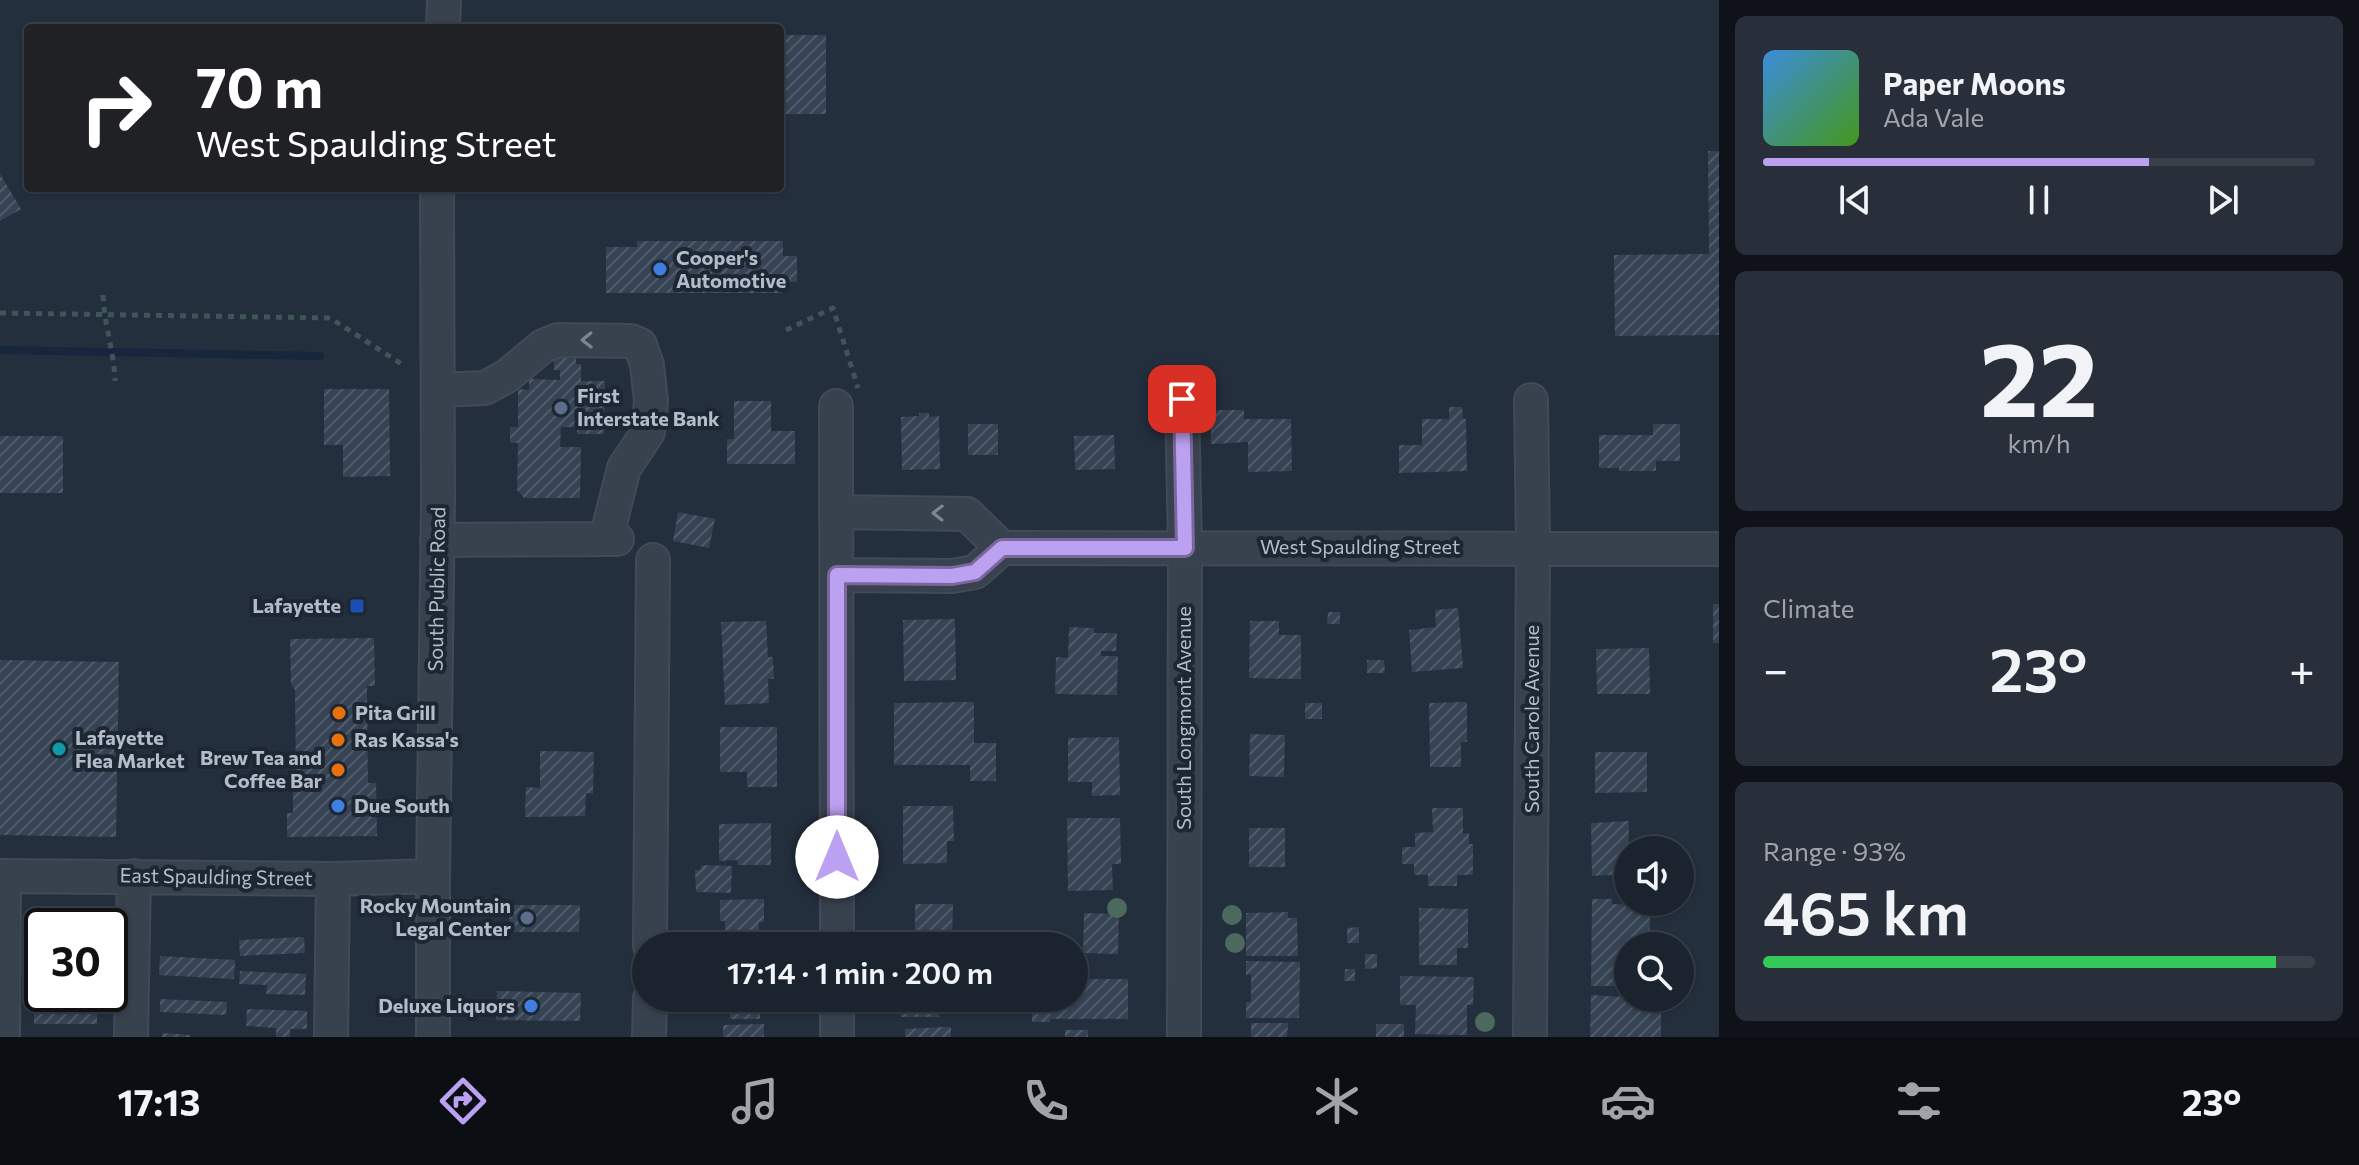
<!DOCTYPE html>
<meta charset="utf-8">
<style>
body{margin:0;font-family:Commissioner,sans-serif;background:#282f3a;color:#f1f3f6;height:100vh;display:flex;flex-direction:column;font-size:30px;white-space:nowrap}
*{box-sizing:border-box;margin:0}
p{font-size:26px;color:#a0a4aa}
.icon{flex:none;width:44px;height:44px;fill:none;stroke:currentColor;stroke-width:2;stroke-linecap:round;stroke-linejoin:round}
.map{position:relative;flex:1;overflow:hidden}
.details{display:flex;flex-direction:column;gap:16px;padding:16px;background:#0f1319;width:640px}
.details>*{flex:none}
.banner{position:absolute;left:24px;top:24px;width:760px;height:168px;border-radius:8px;box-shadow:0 2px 6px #0004,0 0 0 2px #39404a;background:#202124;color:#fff;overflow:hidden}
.controls{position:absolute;left:1614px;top:836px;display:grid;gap:16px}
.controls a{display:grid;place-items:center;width:80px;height:80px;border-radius:50%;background:#1b232e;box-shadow:0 2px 6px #0004,0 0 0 2px #39404a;font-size:40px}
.speed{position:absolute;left:24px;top:908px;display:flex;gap:16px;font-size:40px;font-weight:700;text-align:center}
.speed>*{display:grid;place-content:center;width:104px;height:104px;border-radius:50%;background:#1b232e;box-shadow:0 2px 6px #0004,0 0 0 2px #39404a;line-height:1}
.speed .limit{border:4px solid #111;border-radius:12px;background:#fff;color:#111}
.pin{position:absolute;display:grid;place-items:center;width:68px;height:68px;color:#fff;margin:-34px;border-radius:16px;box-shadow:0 4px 12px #0006}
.me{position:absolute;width:88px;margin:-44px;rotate:0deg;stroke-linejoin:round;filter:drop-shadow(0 0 6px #0008)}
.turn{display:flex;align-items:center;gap:28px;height:168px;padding:0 40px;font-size:36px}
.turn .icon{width:104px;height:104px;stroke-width:2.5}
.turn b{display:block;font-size:56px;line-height:68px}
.big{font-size:60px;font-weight:600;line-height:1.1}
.details .card{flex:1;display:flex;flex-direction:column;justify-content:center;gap:12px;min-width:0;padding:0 28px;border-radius:12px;background:#282f3a}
.details .dial{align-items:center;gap:0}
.dial b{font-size:104px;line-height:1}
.song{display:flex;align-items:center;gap:24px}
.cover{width:96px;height:96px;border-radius:12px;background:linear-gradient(135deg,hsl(210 70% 55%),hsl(100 70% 35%))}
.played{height:8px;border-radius:4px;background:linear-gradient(90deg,#bca0f2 70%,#39404a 70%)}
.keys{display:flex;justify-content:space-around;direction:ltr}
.heat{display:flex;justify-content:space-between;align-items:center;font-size:44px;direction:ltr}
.charge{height:12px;border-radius:6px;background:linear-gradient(90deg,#34c759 93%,#39404a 0)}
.trip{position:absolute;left:632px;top:932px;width:456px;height:80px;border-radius:40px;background:#1b232e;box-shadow:0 2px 6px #0004,0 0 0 2px #39404a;font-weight:600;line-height:80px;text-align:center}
.tabs{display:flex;height:128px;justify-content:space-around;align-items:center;background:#0b0e12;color:#a0a4aa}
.tabs .icon{width:56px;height:56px}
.tabs .active{color:#bca0f2}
.tabs b{font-size:36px;color:#f1f3f6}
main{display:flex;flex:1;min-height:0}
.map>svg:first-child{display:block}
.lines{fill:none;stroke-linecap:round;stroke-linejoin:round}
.stream{stroke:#17263c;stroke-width:8}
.building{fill:url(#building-hatch)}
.minor-casing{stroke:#414a57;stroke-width:36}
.path{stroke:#3f5557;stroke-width:5;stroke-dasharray:6 6;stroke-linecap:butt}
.minor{stroke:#38414e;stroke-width:32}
.tree{fill:#4b6a5d}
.oneway{stroke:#7c8592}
.route-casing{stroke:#7a689d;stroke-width:20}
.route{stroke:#bca0f2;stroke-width:14}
.shop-dot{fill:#3f7fe0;stroke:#1d2633;stroke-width:3}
.service-dot{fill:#5c6f8a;stroke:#1d2633;stroke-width:3}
.transit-dot{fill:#1a4fb4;stroke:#1d2633;stroke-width:3}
.food-dot{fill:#e8710a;stroke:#1d2633;stroke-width:3}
.culture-dot{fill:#0f9aa8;stroke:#1d2633;stroke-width:3}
.labels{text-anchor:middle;stroke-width:8;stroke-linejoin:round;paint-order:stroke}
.poi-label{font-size:20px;font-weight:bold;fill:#b4bcc9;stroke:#1d2633;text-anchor:start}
.street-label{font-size:20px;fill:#b4bcc9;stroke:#1d2633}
</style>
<main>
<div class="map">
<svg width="1719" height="1037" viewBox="0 0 1719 1037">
<defs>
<pattern id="building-hatch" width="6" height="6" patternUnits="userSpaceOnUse" patternTransform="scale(2)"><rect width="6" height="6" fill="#364354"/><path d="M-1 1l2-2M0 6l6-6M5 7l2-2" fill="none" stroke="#515c6b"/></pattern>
</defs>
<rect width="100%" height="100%" fill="#242f3e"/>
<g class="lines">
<path class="stream" d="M0,350l320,6"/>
</g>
<path class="building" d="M618,24h57v4h-84v-2z
M780,35h46v79h-40v44h-6z
M1708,151h11v184l-104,1 -1,-81 95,-1z
M0,174l21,35 -21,12z
M637,241h146v15h14v26h-15v11h-176v-46h31z
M554,351h22v13h5v17h24l-1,53h-27v-7h-16l-1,20h21l-1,51h-56l-7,-8 1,-47h-8v-16h8v-38l11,1v-11l31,1v-10h-6z
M324,389h65l1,87 -47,1v-32h-19z
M734,401h37v30h24v33h-68v-25h7z
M1449,407h13l1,12h3l1,52 -68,2v-28h23v-26h27z
M1211,410h33v9h47l1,52 -44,1v-30l-37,2z
M919,413h10v4l10,-1 1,53 -38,1 -1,-53 18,-1z
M968,424h30v31h-30z
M1653,424h27v37h-24v10h-37v-3h-20v-33h54z
M1114,435l1,34 -40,1 -1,-34z
M0,436h63v57h-63z
M678,512l37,7 -6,29 -36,-7z
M1713,604h6v39h-6z
M1458,608l5,60 -51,4 -3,-42 27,-3 -1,-17z
M1328,612h12v12h-13z
M955,619l1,61 -52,1 -1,-61z
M766,621l2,36h5l1,22h-6l1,24 -44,2 -4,-83z
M1250,621h29v14h22v44l-52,-1z
M1069,627l25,1v5h23l-1,18h-15v5h17l-1,39 -62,-1 1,-37 12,1z
M374,638l1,48h-8l1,97h8l1,53 -90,1v-24h6v-26h3l-1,-97 -4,-6 -1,-45z
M1649,648l1,46h-53l-1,-45z
M0,660l119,2 -3,175 -116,-2z
M1367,660h17l1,13h-18z
M974,702v41h22v38h-26v-16h-76v-62z
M1467,702v40h-6v25h-31l-1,-64z
M1305,703h17v16h-17z
M720,727h57v60h-30v-15h-27z
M1250,734l35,1 -1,42 -35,-1z
M1119,737l1,58 -28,1v-14h-24v-44z
M540,751l54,1 -1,42 -7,-1 -1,23 -60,1 1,-30 14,1z
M1595,752h52v40l-52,1z
M903,806h50l1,35h-7v22l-44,1z
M1432,808h31v26l6,-1v11h4v31h-16v11h-29v-11h-14v-11h-12v-17h13v-14l18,-1z
M1067,818h53l1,46h-9l1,26 -45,1z
M1629,821l-1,53 -36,2 -1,-53z
M771,823v42h-33l-1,-5 -18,1v-37z
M1249,828h36v39h-36z
M702,865l30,1 -1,27 -35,-1 -1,-22h5z
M764,899v23h-5v24h-40l-1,-16h7v-9h-5v-21z
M1592,899h20v5l38,1v35h19v6h-41v40h-37z
M915,904h38l-1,38h-13v4h-33v-16h9z
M510,905h70l-1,27h-70z
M1419,908l49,1v39h-11v17h-38z
M1288,912v6h9l1,38h-52v-43z
M1084,913l35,1 -1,40 -35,-1z
M1359,927v16h-12v-15z
M37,929h5v13h-5z
M304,937l1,16 -65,3 -1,-16z
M1365,954h12v14l-12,1z
M160,956l75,4 -1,19 -75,-4z
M1246,961l54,1 -1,56h-53v-16h5v-27h-5z
M1345,969h10v12h-11z
M42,971v17l-10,1 -1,-17z
M240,971l66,3 -1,21 -39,-1 1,-9 -28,-1z
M1074,975h14v4h40v40h-78v3h-18v-24h42z
M1400,976l74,1 -1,28h-6v30l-52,-1 1,-29h-16z
M497,991l84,2 -1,28 -84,-1z
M46,995h51v29h-63v-15h12z
M1591,995l50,3v14l20,1v24h-71z
M709,998h51v21h-30v-13h-21z
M901,998h38v19h-38z
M160,999l67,3 -1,13 -66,-3z
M247,1009l60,2v18h-17v8h-14v-9l-30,-2z
M1251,1023h37l-1,14h-36z
M764,1024v13h-41v-12z
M1376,1024h28v13h-28z
M943,1027h8v10h-46v-8z
M1065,1030h23v7h-23z
M162,1033l28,2v2h-28z"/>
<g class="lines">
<g class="minor-casing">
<path id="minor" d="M443,28l1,-28
M438,390l47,-2 22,-12 36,-30 15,-6 73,1 9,4 7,20 4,36 -3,31 -24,36 -18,71
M1182,399l3,149 -1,489
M836,406l1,540
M836,512l131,2 35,34
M437,540l180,-1
M837,575l115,1 23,-4 27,-24 717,1
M0,876l333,3 100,-3
M650,946l3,-386
M3,1037l1,-161
M131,1037l3,-161
M331,1037l2,-158
M433,1037v-161l5,-375 -1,-313
M649,1037l1,-39
M837,1037v-39
M1530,1037l3,-490 -2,-147"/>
</g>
<path class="path" d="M103,295c1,30 11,55 12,86
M0,313l330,5 73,47
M786,330l47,-22 25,80"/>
<use href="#minor" class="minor"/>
</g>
<g class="tree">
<circle cx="1117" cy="908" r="10"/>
<circle cx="1232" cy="915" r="10"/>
<circle cx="1235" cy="943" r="10"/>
<circle cx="1485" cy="1022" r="10"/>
</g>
<defs><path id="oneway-chevron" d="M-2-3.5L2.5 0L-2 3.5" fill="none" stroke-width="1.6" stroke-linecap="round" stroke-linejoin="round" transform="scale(2)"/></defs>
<g class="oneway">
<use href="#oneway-chevron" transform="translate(587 340) rotate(179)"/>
<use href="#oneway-chevron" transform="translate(938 513) rotate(-179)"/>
</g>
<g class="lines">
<g class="route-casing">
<path id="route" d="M837,857v-282l115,1 23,-4 27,-24h183l-3,-149"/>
</g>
<use href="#route" class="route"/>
</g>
<g class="shop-dot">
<circle cx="660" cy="269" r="8"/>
<circle cx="338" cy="806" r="8"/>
<circle cx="531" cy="1006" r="8"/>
</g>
<g class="service-dot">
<circle cx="561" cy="408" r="8"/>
<circle cx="527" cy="918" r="8"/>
</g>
<rect class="transit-dot" x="349" y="598" width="16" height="16" rx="4"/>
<g class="food-dot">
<circle cx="339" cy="713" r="8"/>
<circle cx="338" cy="740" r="8"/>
<circle cx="338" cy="770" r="8"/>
</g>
<circle class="culture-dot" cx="59" cy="749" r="8"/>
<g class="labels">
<g class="poi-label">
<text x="676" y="265">Cooper's<tspan x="676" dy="23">Automotive</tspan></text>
<text x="577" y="403">First<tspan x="577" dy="23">Interstate Bank</tspan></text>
<text x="341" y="613" text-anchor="end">Lafayette</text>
<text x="355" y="720">Pita Grill</text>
<text x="75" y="745">Lafayette<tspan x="75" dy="23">Flea Market</tspan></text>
<text x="354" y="747">Ras Kassa's</text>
<text x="322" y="765" text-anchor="end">Brew Tea and<tspan x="322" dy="23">Coffee Bar</tspan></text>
<text x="354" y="813">Due South</text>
<text x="511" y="913" text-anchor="end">Rocky Mountain<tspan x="511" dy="23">Legal Center</tspan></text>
<text x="515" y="1013" text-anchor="end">Deluxe Liquors</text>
</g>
<g class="street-label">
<text x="1360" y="554">West Spaulding Street</text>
<text transform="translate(437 589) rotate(-89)" y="7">South Public Road</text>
<text transform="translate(1184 718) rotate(-90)" y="7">South Longmont Avenue</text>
<text transform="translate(1532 719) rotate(-90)" y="7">South Carole Avenue</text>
<text transform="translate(216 877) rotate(1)" y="7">East Spaulding Street</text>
</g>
</g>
</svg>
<div class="controls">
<a><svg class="icon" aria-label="sound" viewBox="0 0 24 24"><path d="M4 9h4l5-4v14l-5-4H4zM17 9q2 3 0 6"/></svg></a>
<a><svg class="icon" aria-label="search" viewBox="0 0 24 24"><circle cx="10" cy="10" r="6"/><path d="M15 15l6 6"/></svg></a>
</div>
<div class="speed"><div class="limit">30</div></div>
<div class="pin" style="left:1182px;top:399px;background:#d93025"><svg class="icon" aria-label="arrive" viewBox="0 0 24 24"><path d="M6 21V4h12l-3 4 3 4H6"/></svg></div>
<svg class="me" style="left:837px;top:857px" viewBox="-20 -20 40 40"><circle r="19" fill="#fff"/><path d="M0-13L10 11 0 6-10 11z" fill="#bca0f2"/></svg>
<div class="trip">17:14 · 1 min · 200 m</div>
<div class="banner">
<div class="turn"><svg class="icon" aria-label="right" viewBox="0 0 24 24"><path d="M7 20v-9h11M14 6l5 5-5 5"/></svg><div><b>70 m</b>West Spaulding Street</div></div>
</div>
</div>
<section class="details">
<div class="card">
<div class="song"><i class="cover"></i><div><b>Paper Moons</b><p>Ada Vale</p></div></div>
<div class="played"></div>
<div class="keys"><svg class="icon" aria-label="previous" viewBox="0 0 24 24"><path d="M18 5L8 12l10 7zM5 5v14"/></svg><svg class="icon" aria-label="pause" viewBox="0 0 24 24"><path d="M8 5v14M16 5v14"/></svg><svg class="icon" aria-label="next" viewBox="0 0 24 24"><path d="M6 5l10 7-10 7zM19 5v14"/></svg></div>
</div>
<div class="card dial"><b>22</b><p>km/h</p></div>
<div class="card"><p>Climate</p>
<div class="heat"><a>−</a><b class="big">23°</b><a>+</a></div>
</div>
<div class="card"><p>Range · 93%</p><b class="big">465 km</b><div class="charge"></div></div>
</section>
</main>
<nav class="tabs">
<b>17:13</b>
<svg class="icon active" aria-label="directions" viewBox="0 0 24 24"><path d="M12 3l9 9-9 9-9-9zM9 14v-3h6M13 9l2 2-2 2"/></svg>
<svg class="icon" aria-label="music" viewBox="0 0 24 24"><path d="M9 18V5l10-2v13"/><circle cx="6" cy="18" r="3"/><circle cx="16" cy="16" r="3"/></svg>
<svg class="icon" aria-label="phone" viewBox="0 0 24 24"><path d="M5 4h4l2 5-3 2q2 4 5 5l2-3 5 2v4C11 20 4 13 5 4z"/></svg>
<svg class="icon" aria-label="climate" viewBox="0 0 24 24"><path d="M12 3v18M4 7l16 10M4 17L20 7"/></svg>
<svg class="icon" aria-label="car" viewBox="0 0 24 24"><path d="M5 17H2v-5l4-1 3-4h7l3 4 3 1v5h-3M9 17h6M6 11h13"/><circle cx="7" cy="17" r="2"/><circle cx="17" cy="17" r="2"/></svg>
<svg class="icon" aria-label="filters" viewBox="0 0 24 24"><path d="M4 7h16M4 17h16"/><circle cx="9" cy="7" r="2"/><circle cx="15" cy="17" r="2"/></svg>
<b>23°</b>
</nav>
